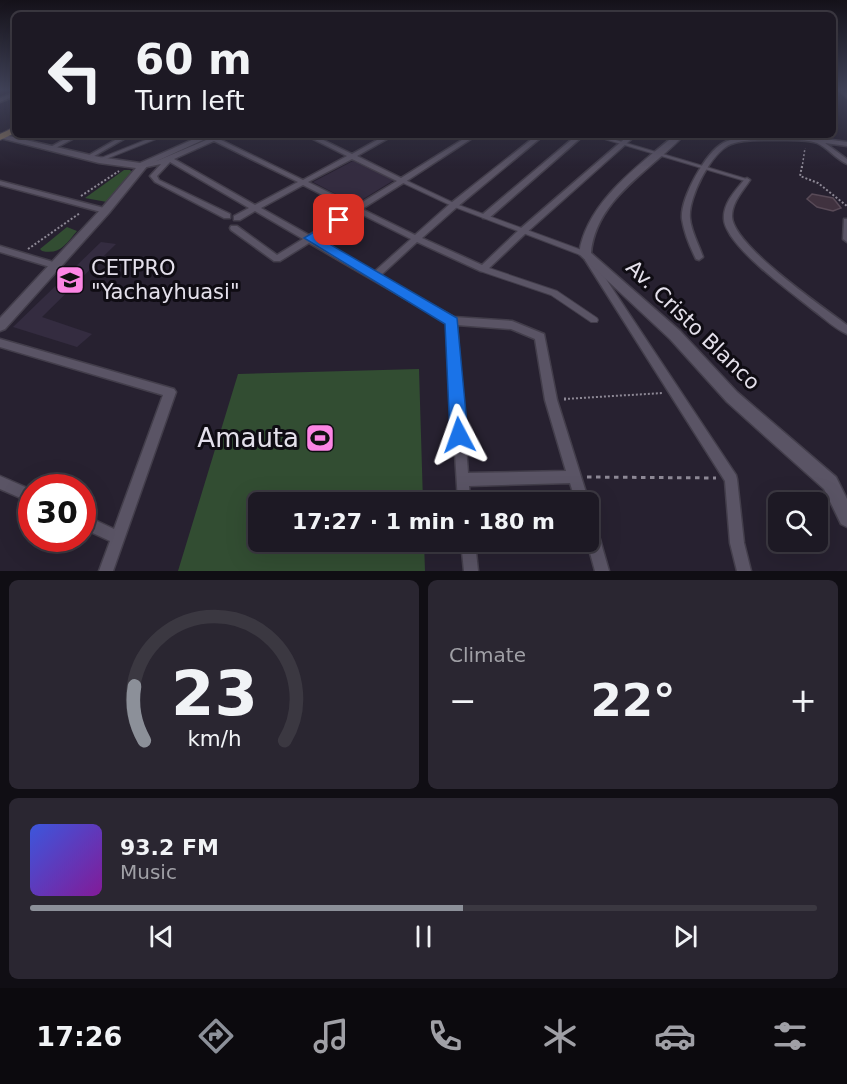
<!DOCTYPE html>
<meta charset="utf-8">
<style>
body{margin:0;font-family:"DejaVu Sans",sans-serif;background:#2a2631;color:#f1f3f6;height:100vh;display:flex;flex-direction:column;font-size:22px;white-space:nowrap}
*{box-sizing:border-box;margin:0}
p{font-size:20px;color:#a0a0a6}
.icon{flex:none;width:33px;height:33px;fill:none;stroke:currentColor;stroke-width:2;stroke-linecap:round;stroke-linejoin:round}
.map{position:relative;height:571px;overflow:hidden}
.details{display:flex;flex-direction:column;gap:9px;padding:9px;background:#100e14;flex:1}
.details>*{flex:none}
.top-card{position:absolute;left:12px;top:12px;width:824px;height:126px;border-radius:9px;box-shadow:0 6px 24px #0002,0 0 0 2px #3b3841;background:#1d1924;color:#f1f3f6;overflow:hidden}
.tools{position:absolute;left:768px;top:492px;display:grid;gap:12px}
.tools a{display:grid;place-items:center;width:60px;height:60px;border-radius:9px;background:#1d1924;box-shadow:0 6px 24px #0002,0 0 0 2px #3b3841;font-size:30px}
.speed{position:absolute;left:18px;top:474px;display:flex;gap:12px;font-size:30px;font-weight:700;text-align:center}
.speed>*{display:grid;place-content:center;width:78px;height:78px;border-radius:50%;background:#1d1924;box-shadow:0 6px 24px #0002,0 0 0 2px #3b3841;line-height:1}
.speed .limit{border:9px solid #d22;background:#fff;color:#111}
.pin{position:absolute;display:grid;place-items:center;width:51px;height:51px;color:#fff;margin:-26px;border-radius:12px;box-shadow:0 3px 9px #0006}
.me{position:absolute;width:66px;margin:-33px;rotate:356deg;stroke-linejoin:round;filter:drop-shadow(0 0 4px #0008)}
.turn{display:flex;align-items:center;gap:21px;height:126px;padding:0 24px;font-size:27px}
.turn .icon{width:78px;height:78px;stroke-width:2.5}
.turn b{display:block;font-size:42px;line-height:51px}
.big{font-size:45px;font-weight:600;line-height:1.1}
.details .widget{flex:1;display:flex;flex-direction:column;justify-content:center;gap:9px;min-width:0;padding:0 21px;border-radius:9px;background:#2a2631}
.details .dial{align-items:center;gap:0}
.dial svg{height:156px;overflow:visible;fill:none;stroke:#3b3841;stroke-width:7;stroke-linecap:round;text-anchor:middle}
.dial text{fill:#f1f3f6;stroke:none}
.song{display:flex;align-items:center;gap:18px}
.cover{width:72px;height:72px;border-radius:9px;background:linear-gradient(135deg,hsl(230 70% 55%),hsl(290 70% 35%))}
.played{height:6px;border-radius:3px;background:linear-gradient(90deg,#8c9099 55%,#3b3841 55%)}
.keys{display:flex;justify-content:space-around;direction:ltr}
.heat{display:flex;justify-content:space-between;align-items:center;font-size:33px;direction:ltr}
.details .tiles{flex:1;display:grid;gap:9px;grid-template-columns:1fr 1fr}
.widget:last-child{grid-column:span 2}
.trip{position:absolute;left:248px;top:492px;width:351px;height:60px;border-radius:9px;background:#1d1924;box-shadow:0 6px 24px #0002,0 0 0 2px #3b3841;font-weight:600;line-height:60px;text-align:center}
.tab-bar{display:flex;height:96px;justify-content:space-around;align-items:center;background:#0c0a0e;color:#a0a0a6}
.tab-bar .icon{width:42px;height:42px}
.tab-bar .active{color:#8c9099}
.tab-bar b{font-size:27px;color:#f1f3f6}
.map>svg:first-child{display:block}
.built{fill:#342c40}
.green{fill:#324d32}
.building{fill:#40323f;stroke:#584a57;stroke-width:1.5}
.lines{fill:none;stroke-linecap:round;stroke-linejoin:round}
.pedestrian-casing{stroke:#433e4b;stroke-width:2}
.minor-casing{stroke:#433e4b;stroke-width:3}
.tertiary-casing{stroke:#433e4b;stroke-width:3}
.secondary-casing{stroke:#433e4b;stroke-width:2}
.path-far2{stroke:#8d8895;stroke-width:1.5;stroke-dasharray:2 2;stroke-linecap:butt}
.path-far1{stroke:#8d8895;stroke-width:2;stroke-dasharray:2 2;stroke-linecap:butt}
.path{stroke:#8d8895;stroke-width:3;stroke-dasharray:4.5 4.5;stroke-linecap:butt}
.pedestrian{fill:#5a5465;fill-rule:evenodd}
.minor{fill:#5a5465;fill-rule:evenodd}
.tertiary{fill:#5a5465;fill-rule:evenodd}
.secondary{fill:#7b6b59;fill-rule:evenodd}
.route{fill:#1a73e8;stroke:#114b97;stroke-width:1.5}
.labels{text-anchor:middle;stroke-width:6;stroke-linejoin:round;paint-order:stroke}
.poi-label{font-size:21px;fill:#e4e0eb;stroke:#0f0c13;text-anchor:start}
.street-label{font-size:21px;fill:#e4e0eb;stroke:#0f0c13}
.near-poi-label{font-size:26px;fill:#e4e0eb;stroke:#0f0c13;text-anchor:end}
</style>
<div class="map">
<svg width="847" height="571" viewBox="0 0 847 571">
<rect width="100%" height="100%" fill="#272130"/>
<path class="built" d="M353,161l41,19 -39,24 -42,-22z
M101,242l15,2 -74,73 50,17 -15,13 -64,-20z"/>
<path class="green" d="M124,170h6l3,3 -26,29 -22,-4z
M67,227l10,4c-11,13 -17,24 -35,20l-2,-2z
M419,369l4,133h-165v40h166l1,29h-247l60,-197z"/>
<path class="building" d="M812,194l21,4 8,10 -8,3 -16,-4 -10,-8z"/>
<g class="lines">
<g class="pedestrian-casing">
<path id="pedestrian" d="M158,135h8l-65,26 -5,-1z
M591,135h8l151,45 -3,2 -2,-1z
M403,179l53,25 131,48 1,2 -3,2h-2l-131,-50 -51,-24v-2z
M480,267h6l71,24 40,27 1,2 -1,2h-6l-40,-27 -71,-24 -1,-2z"/>
</g>
<g class="minor-casing">
<path id="minor" d="M838,89h5l4,4v5z
M15,92v4l-15,6v-4z
M72,135h8l-28,15 -5,-1z
M124,135h7l-42,24 -5,-1z
M218,135h8l-7,4 84,41 44,-24 -42,-21h8l39,19 34,-19h8l-37,21 44,22 69,-43h7l-72,47 -43,27 53,26 36,-32 86,-68h7l-87,72 -35,31 60,27 38,-36 109,-94h7l-110,98 -40,38h-6l-63,-29 -37,34 74,41 58,4 32,13 13,66 32,102 -1,2 -12,-2 -6,-19 -101,3 1,16h-12l-11,-179 -138,-80 -29,18h-6l-43,-31 -1,-2 1,-2h6l40,29 26,-16 -48,-28 -15,9h-6v-4l15,-8 -79,-46 -13,14 2,4 71,34v4h-6l-69,-36 -5,-6 11,-12 -19,4 -3,-2 20,-6zM214,141l84,41 -43,23 -81,-46zM352,159l45,22 -41,25 -48,-24zM303,185l43,22 5,2 -42,26 -48,-27zM357,212l54,27 -37,33 -59,-33zM457,325l54,4 24,10 10,61 21,71 -98,2z
M577,135h7l-95,83h-6v-4z
M769,136l48,2 30,4v4l-22,-3 22,16v5c-11,-5 -19,-16 -30,-21 -9,-4 -30,-3 -41,-3 -14,0 -32,-1 -45,4 -20,8 -43,54 -41,74 1,13 9,27 13,39l-4,3 -3,-1c-6,-12 -12,-27 -14,-40 -2,-20 23,-66 41,-76 13,-7 31,-6 46,-7z
M747,178l3,2c-7,11 -18,22 -18,36 0,29 91,91 115,109v9c-12,-5 -23,-16 -34,-24 -25,-20 -65,-49 -82,-74 -3,-5 -7,-11 -7,-17 -1,-16 12,-29 21,-40z
M0,181l108,28 1,2 -4,2 -105,-28z
M844,219h3v23l-4,-3z
M0,246l60,18 1,2 -4,3 -57,-17z
M589,257l3,1 144,217 1,4 7,64 7,28h-14l-7,-28 -5,-62 -140,-221z
M0,339l174,50 2,3 -63,179h-14l11,-30 -28,-13v-14l32,15 49,-134 -163,-48z
M0,476l32,14v13l-32,-14z
M588,515l5,2 2,5 14,49h-14l-8,-29h1z
M461,542h14l3,29h-14z"/>
</g>
<g class="tertiary-casing">
<path id="tertiary" d="M0,134l99,23 41,6 63,-28h11l-66,30 -39,48 -104,116 -5,2v-13l101,-109 35,-41 -37,-5 -99,-25z
M675,135h9c-34,36 -88,64 -93,118l89,78 57,61 99,85 11,22v28l-6,-3 -17,-35 -97,-87 -57,-63 -91,-85c7,-51 59,-88 96,-119z"/>
</g>
<g class="secondary-casing">
<path id="secondary" d="M15,127v6l-15,7v-6z"/>
</g>
<path class="path-far2" d="M712,135l6,3
M802,168l3,-20"/>
<path class="path-far1" d="M802,166l-2,10 18,7 29,23
M81,196l38,-25
M28,249l52,-36
M564,399l99,-6"/>
<path class="path" d="M564,399h2
M587,477l129,1"/>
<use href="#pedestrian" class="pedestrian"/>
<use href="#minor" class="minor"/>
<use href="#tertiary" class="tertiary"/>
<use href="#secondary" class="secondary"/>
</g>
<linearGradient id="sky" x2="0" y2="1"><stop stop-color="#15121a"/><stop offset="0.53" stop-color="#414359"/><stop offset="1" stop-color="#414359" stop-opacity="0"/></linearGradient>
<rect width="847" height="169" fill="url(#sky)"/>
<path class="route" d="M339,217l6,3 -1,3 -25,15 138,80 11,117 -2,5 -7,3 -6,-3 -3,-5 -5,-111 -141,-86z"/>
<defs>
<g id="university-square" transform="scale(1.5)"><rect x="-9" y="-9" width="18" height="18" rx="4" fill="#fc86e4" stroke="#0f0c13"/><path d="M0-5L7-2L0 1L-7-2ZM-4 1L0 2.5L4 1V4Q0 6-4 4Z" fill="#111"/></g>
<g id="stadium-square" transform="scale(1.5)"><rect x="-9" y="-9" width="18" height="18" rx="4" fill="#fc86e4" stroke="#0f0c13"/><path d="M0-5a6.5 5 0 1 0 0 10a6.5 5 0 1 0 0-10ZM-3.5-1.8h7v3.6h-7Z" fill="#111"/></g>
</defs>
<g fill-rule="evenodd">
<use href="#university-square" x="70" y="280"/>
<use href="#stadium-square" x="320" y="438"/>
</g>
<g class="labels">
<g class="poi-label">
<text x="91" y="275">CETPRO<tspan x="91" dy="24">"Yachayhuasi"</tspan></text>
</g>
<g class="street-label">
<text transform="translate(693 325) rotate(44)" y="7">Av. Cristo Blanco</text>
</g>
<g class="near-poi-label">
<text x="299" y="447">Amauta</text>
</g>
</g>
</svg>
<div class="tools">
<a><svg class="icon" aria-label="search" viewBox="0 0 24 24"><circle cx="10" cy="10" r="6"/><path d="M15 15l6 6"/></svg></a>
</div>
<div class="speed"><div class="limit">30</div></div>
<div class="pin" style="left:339px;top:220px;background:#d93025"><svg class="icon" aria-label="arrive" viewBox="0 0 24 24"><path d="M6 21V4h12l-3 4 3 4H6"/></svg></div>
<svg class="me" style="left:459px;top:435px" viewBox="-20 -20 40 40"><path d="M0-17L14 15 0 8-14 15z" fill="#1a73e8" stroke="#fff" stroke-width="4"/></svg>
<div class="trip">17:27 · 1 min · 180 m</div>
<div class="top-card">
<div class="turn"><svg class="icon" aria-label="left" viewBox="0 0 24 24"><path d="M17 20v-9H6M10 6l-5 5 5 5"/></svg><div><b>60 m</b>Turn left</div></div>
</div>
</div>
<section class="details">
<div class="tiles">
<div class="widget dial"><svg viewBox="0 0 100 80">
<path d="M14 69A42 42 0 1 1 86 69"/>
<path d="M14 69A42 42 0 0 1 9 41" stroke="#8c9099"/>
<text x="50" y="56" font-size="32" font-weight="700">23</text>
<text x="50" y="72" font-size="11">km/h</text>
</svg></div>
<div class="widget"><p>Climate</p>
<div class="heat"><a>−</a><b class="big">22°</b><a>+</a></div>
</div>
<div class="widget">
<div class="song"><i class="cover"></i><div><b>93.2 FM</b><p>Music</p></div></div>
<div class="played"></div>
<div class="keys"><svg class="icon" aria-label="previous" viewBox="0 0 24 24"><path d="M18 5L8 12l10 7zM5 5v14"/></svg><svg class="icon" aria-label="pause" viewBox="0 0 24 24"><path d="M8 5v14M16 5v14"/></svg><svg class="icon" aria-label="next" viewBox="0 0 24 24"><path d="M6 5l10 7-10 7zM19 5v14"/></svg></div>
</div>
</div>
</section>
<nav class="tab-bar">
<b>17:26</b>
<svg class="icon active" aria-label="directions" viewBox="0 0 24 24"><path d="M12 3l9 9-9 9-9-9zM9 14v-3h6M13 9l2 2-2 2"/></svg>
<svg class="icon" aria-label="music" viewBox="0 0 24 24"><path d="M9 18V5l10-2v13"/><circle cx="6" cy="18" r="3"/><circle cx="16" cy="16" r="3"/></svg>
<svg class="icon" aria-label="phone" viewBox="0 0 24 24"><path d="M5 4h4l2 5-3 2q2 4 5 5l2-3 5 2v4C11 20 4 13 5 4z"/></svg>
<svg class="icon" aria-label="climate" viewBox="0 0 24 24"><path d="M12 3v18M4 7l16 10M4 17L20 7"/></svg>
<svg class="icon" aria-label="car" viewBox="0 0 24 24"><path d="M5 17H2v-5l4-1 3-4h7l3 4 3 1v5h-3M9 17h6M6 11h13"/><circle cx="7" cy="17" r="2"/><circle cx="17" cy="17" r="2"/></svg>
<svg class="icon" aria-label="filters" viewBox="0 0 24 24"><path d="M4 7h16M4 17h16"/><circle cx="9" cy="7" r="2"/><circle cx="15" cy="17" r="2"/></svg>
</nav>
